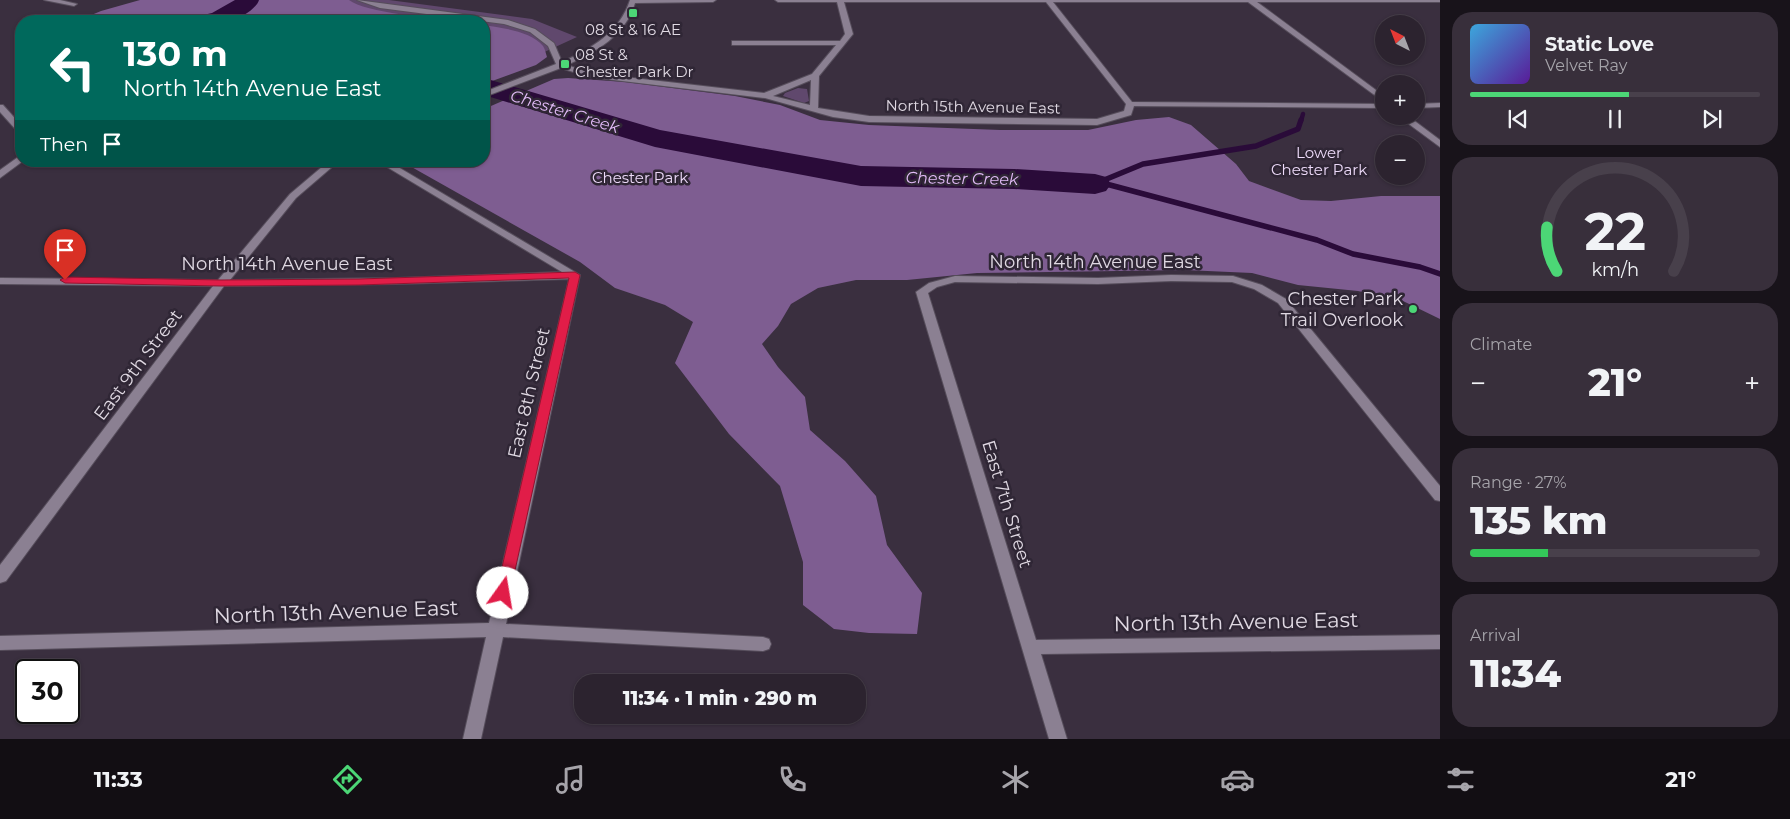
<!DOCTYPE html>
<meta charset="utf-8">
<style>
body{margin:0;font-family:Montserrat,sans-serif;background:#382f3b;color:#f1f3f6;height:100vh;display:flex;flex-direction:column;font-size:19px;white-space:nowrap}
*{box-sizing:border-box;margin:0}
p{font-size:16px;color:#a6a4aa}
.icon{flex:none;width:28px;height:28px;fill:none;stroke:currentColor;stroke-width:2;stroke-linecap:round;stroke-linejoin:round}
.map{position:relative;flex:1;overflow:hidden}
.side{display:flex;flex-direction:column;gap:12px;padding:12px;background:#18131a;width:350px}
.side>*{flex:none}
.hud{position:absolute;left:15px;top:15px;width:475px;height:152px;border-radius:20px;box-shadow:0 1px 4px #0004,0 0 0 1px #48404b;background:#00695c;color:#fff;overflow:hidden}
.needle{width:32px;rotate:318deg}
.controls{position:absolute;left:1375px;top:15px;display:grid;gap:10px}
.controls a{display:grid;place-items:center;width:50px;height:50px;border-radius:50%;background:#2c232f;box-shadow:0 1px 4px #0004,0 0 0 1px #48404b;font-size:25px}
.speed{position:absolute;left:15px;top:659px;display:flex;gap:10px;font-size:25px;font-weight:700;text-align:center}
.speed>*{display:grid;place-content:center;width:65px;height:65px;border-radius:50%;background:#2c232f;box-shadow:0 1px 4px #0004,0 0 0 1px #48404b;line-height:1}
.speed .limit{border:2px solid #111;border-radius:8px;background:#fff;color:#111}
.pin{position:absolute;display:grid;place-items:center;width:42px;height:42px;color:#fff;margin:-51px -21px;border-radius:50% 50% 50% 0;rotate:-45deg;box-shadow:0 0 5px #0007}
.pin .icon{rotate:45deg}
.me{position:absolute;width:55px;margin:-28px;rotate:13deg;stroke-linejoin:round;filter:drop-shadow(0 0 4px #0008)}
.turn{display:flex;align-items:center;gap:18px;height:105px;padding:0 25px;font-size:22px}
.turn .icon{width:65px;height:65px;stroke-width:2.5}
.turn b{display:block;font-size:35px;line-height:42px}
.then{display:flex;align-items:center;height:48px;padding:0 25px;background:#0003;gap:10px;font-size:19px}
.big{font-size:38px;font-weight:800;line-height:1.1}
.side .widget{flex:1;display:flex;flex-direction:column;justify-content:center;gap:8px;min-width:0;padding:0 18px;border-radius:20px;background:#382f3b}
.side .dial{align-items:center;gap:0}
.dial svg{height:130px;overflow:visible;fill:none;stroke:#48404b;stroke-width:7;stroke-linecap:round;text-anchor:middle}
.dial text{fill:#f1f3f6;stroke:none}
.song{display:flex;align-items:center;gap:15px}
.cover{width:60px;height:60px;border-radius:8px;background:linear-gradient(135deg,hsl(200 70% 55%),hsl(270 70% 35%))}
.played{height:5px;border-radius:2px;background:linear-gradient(90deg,#4cd676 55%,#48404b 55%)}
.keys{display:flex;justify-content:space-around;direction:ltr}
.heat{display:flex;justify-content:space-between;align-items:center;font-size:28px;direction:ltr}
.charge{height:8px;border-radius:4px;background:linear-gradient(90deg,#34c759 27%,#48404b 0)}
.trip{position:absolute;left:574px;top:674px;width:292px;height:50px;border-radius:20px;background:#2c232f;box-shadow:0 1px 4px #0004,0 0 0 1px #48404b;font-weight:800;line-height:50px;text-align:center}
.tabs{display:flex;height:80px;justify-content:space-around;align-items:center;background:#120e13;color:#a6a4aa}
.tabs .icon{width:35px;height:35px}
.tabs .current{color:#4cd676}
.tabs b{font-size:22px;color:#f1f3f6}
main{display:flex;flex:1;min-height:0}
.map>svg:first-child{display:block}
.green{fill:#60486d}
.forest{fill:#7e5d91}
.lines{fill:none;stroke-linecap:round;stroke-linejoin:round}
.stream-far1{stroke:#2a0b39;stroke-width:4.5}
.stream{stroke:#2a0b39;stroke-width:5.5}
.river{fill:#2a0b39;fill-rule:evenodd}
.minor-casing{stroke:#564d5b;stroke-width:2}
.minor{fill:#8b8092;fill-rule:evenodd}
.route{fill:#e11d48;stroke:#92132f}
.poi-dot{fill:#4cd676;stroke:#2f2635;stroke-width:2}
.labels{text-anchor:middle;stroke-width:5;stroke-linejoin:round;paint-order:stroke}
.far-poi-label{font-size:15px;fill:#e0d9e3;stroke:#2f2635}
.far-street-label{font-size:15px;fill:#e0d9e3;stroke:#2f2635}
.far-park-label{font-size:15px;fill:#eddaf9;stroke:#2f2635}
.far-water-label{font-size:16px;font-style:italic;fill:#e2bbf8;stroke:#2f2635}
.street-label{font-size:18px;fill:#e0d9e3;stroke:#2f2635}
.poi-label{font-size:18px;fill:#e0d9e3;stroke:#2f2635;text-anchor:end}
.near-street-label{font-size:21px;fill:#e0d9e3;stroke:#2f2635}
</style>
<main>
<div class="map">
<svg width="1440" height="739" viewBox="0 0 1440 739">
<rect width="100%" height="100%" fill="#3a2f3f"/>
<path class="green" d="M147,0h242l143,19 45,18 -50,23 -43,15v-54h-381z
M798,88l9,1 2,12 -5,2 -21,-7 2,-3z"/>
<path class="forest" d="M140,0h209c16,13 85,18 108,21h-380l24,-10z
M484,25c18,3 47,6 59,21 2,3 3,8 4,11l-11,8 -52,19z
M568,78l57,4 110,14 45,9 40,15 49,5 131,5h88l48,-10 33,-3 22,8 45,39 13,17 52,19 30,1 50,-5h59v123l-37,-18 -45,-10 -60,-6 -46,-12 -67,-3 -208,3 -70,7h-51l-38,8 -27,16 -13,22 -16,18 16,23 27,30 5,33 35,31 31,35 11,49 35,48 -5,41 -48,-1 -35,-4 -31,-24v-43l-23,-76 -51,-52 -54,-71 18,-41 -28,-17 -50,-17 -35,-26 -172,-97 -3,-4h79v-52l70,-30z"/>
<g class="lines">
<path class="stream-far1" d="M1301,121l2,-7"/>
<path class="stream" d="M1097,183l46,-19 113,-18 42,-17 3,-9
M1095,184l15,1 207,55 36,14 67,13 20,7"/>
<path class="river" d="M235,0h24c-2,8 -19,19 -28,21 -9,3 -26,1 -36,0l4,-5 13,-3z
M484,78l176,52 201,36 153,3 81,5 11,3 5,7 -5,7 -11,3 -81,-5 -153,-3 -206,-39 -171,-52z"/>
<g class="minor-casing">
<path id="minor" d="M44,0h16l17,4 -3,2z
M357,0l151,20 27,9 19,14 8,19c29,-13 58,-30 68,-62h86l-3,2 -78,1c-9,32 -39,49 -68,62l23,8 174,20 48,-19 24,-29h-104v-4h108l5,-7 -8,-32h-59l-3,-2h665v2h-183l127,94v6l-136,-100h-195l79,100 252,2v4l-250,-2 -3,9 -34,10 -228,-3 -36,-5 -68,-19 -176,-21 -28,-9 -77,29v-5l72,-28 -8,-18 -18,-14 -26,-8 -124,-16zM844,2h202l80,102 -2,7 -27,8 -228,-3 -51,-8 1,-32 34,-42zM811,80l-1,25 -37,-9z
M1440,103v4l-24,1v-4z
M0,105h3l18,20v8l-3,-1 -18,-20z
M1398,116h10l32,24v7z
M21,155l2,6 -23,17v-8z
M329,161h10l-43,37 -66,82 166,-2 166,-6 -185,-111h11l192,114 -74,349 257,13 6,2 2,5 -2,5 -6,2 -260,-14 -22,102h-18l23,-102 -486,13v-14l489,-13 80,-344 -173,5 -172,2 -218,295 -6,2v-18l213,-279 -213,-2v-6l218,2 72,-86z
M1171,275l62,1 29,9 24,14 154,187v15l-5,-1 -157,-197 -24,-14 -22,-7 -61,-1 -73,3 -143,-2 -18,5 -9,6 108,347 404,-5v14l-399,5 26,85h-18l-133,-447 13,-9 26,-7 143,2z"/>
</g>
<use href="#minor" class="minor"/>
</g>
<path class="route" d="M575,272l5,3 -70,318 -2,4 -5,2 -5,-2 -2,-4 73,-315 -210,7 -138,1 -156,-3 -5,-3 5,-3 156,3 138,-1z"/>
<g class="poi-dot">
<rect x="628" y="8" width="10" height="10" rx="2.5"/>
<rect x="560" y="59" width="10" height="10" rx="2.5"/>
<circle cx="1413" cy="309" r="5"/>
</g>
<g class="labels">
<g class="far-poi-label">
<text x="633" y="35">08 St &amp; 16 AE</text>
<text x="575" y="60" text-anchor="start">08 St &amp;<tspan x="575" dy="17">Chester Park Dr</tspan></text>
</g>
<g class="far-street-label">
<text transform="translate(973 107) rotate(1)" y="5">North 15th Avenue East</text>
</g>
<g class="far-park-label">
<text x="1319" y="158">Lower<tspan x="1319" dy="17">Chester Park</tspan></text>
<text x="640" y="183">Chester Park</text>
</g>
<g class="far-water-label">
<text transform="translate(565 111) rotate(17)" y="6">Chester Creek</text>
<text transform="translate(962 178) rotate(1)" y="6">Chester Creek</text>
</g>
<g class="street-label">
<text x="1095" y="268">North 14th Avenue East</text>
<text x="287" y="270">North 14th Avenue East</text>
<text transform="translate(138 365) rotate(-53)" y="6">East 9th Street</text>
<text transform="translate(529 393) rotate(-77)" y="6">East 8th Street</text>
<text transform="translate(1007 504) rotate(73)" y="6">East 7th Street</text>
</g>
<g class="poi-label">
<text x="1403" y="305">Chester Park<tspan x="1403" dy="21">Trail Overlook</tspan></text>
</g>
<g class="near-street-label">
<text transform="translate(336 612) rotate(-2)" y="7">North 13th Avenue East</text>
<text transform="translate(1236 622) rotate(-1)" y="7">North 13th Avenue East</text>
</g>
</g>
</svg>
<div class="controls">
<a><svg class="needle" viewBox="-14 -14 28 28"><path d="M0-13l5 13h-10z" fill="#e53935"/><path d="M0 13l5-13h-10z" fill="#a6a4aa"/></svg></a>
<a>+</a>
<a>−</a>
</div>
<div class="speed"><div class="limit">30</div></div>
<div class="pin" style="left:65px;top:280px;background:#d93025"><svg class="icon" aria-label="arrive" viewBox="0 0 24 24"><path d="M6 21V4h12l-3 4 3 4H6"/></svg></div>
<svg class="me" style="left:503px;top:593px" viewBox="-20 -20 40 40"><circle r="19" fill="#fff"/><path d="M0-13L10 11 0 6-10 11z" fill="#e11d48"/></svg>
<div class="trip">11:34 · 1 min · 290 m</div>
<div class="hud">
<div class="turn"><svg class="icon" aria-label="left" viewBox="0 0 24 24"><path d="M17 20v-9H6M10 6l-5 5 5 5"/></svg><div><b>130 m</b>North 14th Avenue East</div></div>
<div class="then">Then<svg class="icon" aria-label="arrive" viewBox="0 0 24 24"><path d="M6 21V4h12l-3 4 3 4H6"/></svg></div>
</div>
</div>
<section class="side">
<div class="widget">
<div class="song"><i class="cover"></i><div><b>Static Love</b><p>Velvet Ray</p></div></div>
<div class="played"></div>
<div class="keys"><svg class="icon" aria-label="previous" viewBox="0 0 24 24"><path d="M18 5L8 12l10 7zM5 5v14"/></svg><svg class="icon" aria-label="pause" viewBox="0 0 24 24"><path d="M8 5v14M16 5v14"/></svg><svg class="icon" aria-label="next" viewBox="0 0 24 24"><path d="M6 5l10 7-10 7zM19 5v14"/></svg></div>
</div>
<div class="widget dial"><svg viewBox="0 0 100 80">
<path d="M14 69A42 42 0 1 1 86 69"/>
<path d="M14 69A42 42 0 0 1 8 42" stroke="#4cd676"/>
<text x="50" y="56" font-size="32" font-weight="700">22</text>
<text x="50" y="72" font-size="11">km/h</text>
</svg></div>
<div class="widget"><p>Climate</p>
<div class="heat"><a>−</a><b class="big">21°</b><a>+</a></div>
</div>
<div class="widget"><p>Range · 27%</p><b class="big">135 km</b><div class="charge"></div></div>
<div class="widget"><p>Arrival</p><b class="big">11:34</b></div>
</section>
</main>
<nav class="tabs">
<b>11:33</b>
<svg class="icon current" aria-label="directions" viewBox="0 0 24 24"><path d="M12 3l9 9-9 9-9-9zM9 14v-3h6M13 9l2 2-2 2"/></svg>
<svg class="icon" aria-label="music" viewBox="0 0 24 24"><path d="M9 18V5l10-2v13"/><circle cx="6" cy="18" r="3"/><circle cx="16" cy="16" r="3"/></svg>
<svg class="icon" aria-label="phone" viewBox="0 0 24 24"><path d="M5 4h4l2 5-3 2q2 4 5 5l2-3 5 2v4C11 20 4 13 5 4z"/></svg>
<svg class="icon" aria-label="climate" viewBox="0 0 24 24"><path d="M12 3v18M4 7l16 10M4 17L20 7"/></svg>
<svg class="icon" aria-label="car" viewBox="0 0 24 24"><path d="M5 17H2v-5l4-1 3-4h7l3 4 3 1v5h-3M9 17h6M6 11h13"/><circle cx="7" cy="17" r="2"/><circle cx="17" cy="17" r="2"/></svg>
<svg class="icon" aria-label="filters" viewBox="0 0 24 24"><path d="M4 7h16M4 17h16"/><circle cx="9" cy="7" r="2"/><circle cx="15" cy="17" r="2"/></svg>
<b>21°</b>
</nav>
